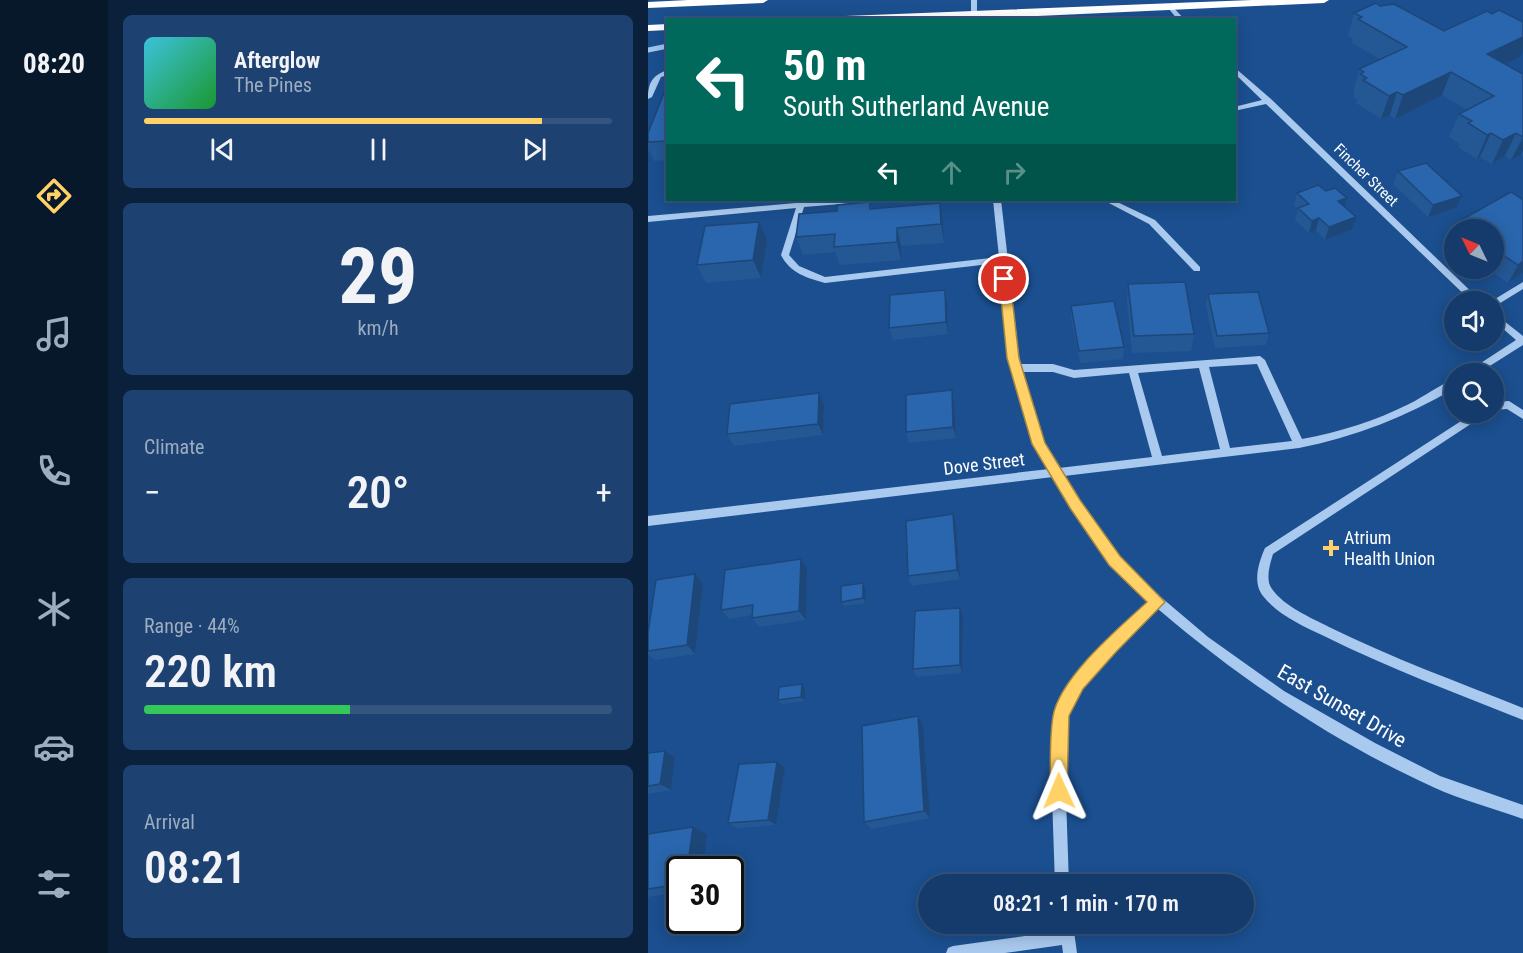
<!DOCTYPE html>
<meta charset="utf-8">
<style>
body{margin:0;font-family:"Roboto Condensed",sans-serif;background:#1d4271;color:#f1f3f6;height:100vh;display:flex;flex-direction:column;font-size:22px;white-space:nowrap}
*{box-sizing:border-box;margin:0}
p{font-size:20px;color:#9dadc1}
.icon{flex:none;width:33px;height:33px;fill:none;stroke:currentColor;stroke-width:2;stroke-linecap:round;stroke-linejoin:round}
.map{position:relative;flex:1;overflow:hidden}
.sheet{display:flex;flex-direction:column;gap:15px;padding:15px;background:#0b203b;width:540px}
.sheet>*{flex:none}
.top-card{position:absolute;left:18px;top:18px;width:570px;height:183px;border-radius:0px;box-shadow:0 3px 15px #0003,0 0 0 2px #33557e;background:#00695c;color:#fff;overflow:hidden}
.needle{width:39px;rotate:313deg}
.controls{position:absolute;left:796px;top:219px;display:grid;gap:12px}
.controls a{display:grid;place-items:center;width:60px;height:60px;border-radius:50%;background:#143b6b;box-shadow:0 3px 15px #0003,0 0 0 2px #33557e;font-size:30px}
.speed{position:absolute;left:18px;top:856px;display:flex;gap:12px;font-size:30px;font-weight:700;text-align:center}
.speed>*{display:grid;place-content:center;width:78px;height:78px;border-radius:50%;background:#143b6b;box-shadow:0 3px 15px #0003,0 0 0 2px #33557e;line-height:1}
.speed .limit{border:3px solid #111;border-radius:9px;background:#fff;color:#111}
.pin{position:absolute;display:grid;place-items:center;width:51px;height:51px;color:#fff;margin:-26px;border:3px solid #fff;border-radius:50%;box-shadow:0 2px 6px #0007}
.me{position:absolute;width:66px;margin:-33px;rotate:359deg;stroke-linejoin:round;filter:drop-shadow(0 0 4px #0008)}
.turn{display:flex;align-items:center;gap:21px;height:126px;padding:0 18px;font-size:27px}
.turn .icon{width:78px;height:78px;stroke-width:2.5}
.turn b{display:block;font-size:42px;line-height:51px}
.lanes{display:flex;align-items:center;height:57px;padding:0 18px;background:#0003;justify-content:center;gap:30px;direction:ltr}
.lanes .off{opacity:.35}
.big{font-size:45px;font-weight:600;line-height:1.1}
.sheet .widget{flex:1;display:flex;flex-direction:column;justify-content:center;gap:9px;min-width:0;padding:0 21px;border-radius:9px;background:#1d4271}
.sheet .dial{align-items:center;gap:0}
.dial b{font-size:78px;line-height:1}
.song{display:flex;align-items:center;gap:18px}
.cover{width:72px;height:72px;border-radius:9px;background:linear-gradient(135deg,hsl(190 70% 55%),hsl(130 70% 35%))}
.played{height:6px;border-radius:3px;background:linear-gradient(90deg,#ffd166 85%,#33557e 85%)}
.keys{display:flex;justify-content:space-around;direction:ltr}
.heat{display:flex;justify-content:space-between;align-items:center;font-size:33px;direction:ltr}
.charge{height:9px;border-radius:4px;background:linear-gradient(90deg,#34c759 44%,#33557e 0)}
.trip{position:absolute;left:270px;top:874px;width:336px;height:60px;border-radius:30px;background:#143b6b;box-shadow:0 3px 15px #0003,0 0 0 2px #33557e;font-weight:600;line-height:60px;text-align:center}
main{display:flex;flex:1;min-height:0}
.tab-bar{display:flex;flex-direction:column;width:108px;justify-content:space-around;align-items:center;background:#08182b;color:#9dadc1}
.tab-bar .icon{width:42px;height:42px}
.tab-bar .current{color:#ffd166}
.tab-bar b{font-size:27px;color:#f1f3f6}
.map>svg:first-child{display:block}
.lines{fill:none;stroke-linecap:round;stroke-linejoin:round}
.stream{stroke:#9cc4f0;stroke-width:5}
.minor{fill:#a9c9ee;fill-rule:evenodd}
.highway{fill:#fff;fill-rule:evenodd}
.wall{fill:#245895}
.shaded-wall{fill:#1d4779}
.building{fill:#2a66ad;stroke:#1d4779;stroke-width:1.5}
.route{fill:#ffd166;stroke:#a68842;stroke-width:1.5}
.poi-dot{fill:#ffd166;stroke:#1b4f8f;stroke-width:2}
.labels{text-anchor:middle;stroke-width:6;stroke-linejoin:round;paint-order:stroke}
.far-street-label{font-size:15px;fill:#fff;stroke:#1b4f8f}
.street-label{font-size:18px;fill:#fff;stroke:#1b4f8f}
.poi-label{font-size:18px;fill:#fff;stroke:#1b4f8f;text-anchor:start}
.near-street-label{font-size:21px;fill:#fff;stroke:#1b4f8f}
</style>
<main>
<nav class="tab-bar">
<b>08:20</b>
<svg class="icon current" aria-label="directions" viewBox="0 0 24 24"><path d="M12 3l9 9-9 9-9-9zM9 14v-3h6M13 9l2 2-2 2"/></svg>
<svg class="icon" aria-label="music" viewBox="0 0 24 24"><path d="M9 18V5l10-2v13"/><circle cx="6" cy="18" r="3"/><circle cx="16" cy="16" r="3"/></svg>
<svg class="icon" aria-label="phone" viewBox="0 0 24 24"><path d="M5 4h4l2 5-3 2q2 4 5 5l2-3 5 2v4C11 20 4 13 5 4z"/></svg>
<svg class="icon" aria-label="climate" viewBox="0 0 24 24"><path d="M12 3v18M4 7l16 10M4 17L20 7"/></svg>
<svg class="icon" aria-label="car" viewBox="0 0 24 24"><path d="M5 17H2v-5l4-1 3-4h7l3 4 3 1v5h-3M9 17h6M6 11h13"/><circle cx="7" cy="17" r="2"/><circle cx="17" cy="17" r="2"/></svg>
<svg class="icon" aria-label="filters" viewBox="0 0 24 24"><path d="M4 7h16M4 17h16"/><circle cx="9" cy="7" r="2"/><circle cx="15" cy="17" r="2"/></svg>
</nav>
<section class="sheet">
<div class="widget">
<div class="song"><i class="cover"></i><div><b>Afterglow</b><p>The Pines</p></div></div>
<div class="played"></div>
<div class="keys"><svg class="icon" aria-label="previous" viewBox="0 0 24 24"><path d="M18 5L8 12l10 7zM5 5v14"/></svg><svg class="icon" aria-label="pause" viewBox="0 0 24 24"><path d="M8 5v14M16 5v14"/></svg><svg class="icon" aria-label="next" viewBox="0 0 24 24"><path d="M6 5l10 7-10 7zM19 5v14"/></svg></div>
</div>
<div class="widget dial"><b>29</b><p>km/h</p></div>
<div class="widget"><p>Climate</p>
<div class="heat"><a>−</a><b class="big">20°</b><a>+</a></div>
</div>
<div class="widget"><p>Range · 44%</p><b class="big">220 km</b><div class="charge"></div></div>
<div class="widget"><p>Arrival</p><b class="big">08:21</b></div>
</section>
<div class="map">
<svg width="875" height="953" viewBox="0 0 875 953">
<rect width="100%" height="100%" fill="#1b4f8f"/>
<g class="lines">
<path class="stream" d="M0,50l20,-4"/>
<path class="minor" d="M323,0h6v20h-6z
M521,7h4l12,13h-7l-9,-11z
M586,67l37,32 211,203h-10l-206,-198 -32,7v-4l28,-7 -28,-27z
M20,70v5l-7,2 -9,20 -4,2c0,-16 4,-24 20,-29z
M182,200h27l-4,3 -49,4 -15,48 10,11 26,11 174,-20 -6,-57h8l19,164h33l21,6 186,-14 5,4 37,79c38,-7 73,-18 107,-35 16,-8 30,-19 46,-25v9c-49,29 -100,49 -156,60l-235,28 15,25 39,55 44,42 46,39 76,54 91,52 65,33 83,29v14c-30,-11 -62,-19 -90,-32 -99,-45 -192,-107 -275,-178l-44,41 -33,38 -14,28 -2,51 4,118h-14l-4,-118 4,-52 18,-35 33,-38 44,-40 -40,-38 -39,-57 -18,-30 -405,49v-10l401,-47 -15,-25 -26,-86 -9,-95 -174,20c-18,-5 -35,-10 -44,-28l15,-47 -148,14v-6zM609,364l35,77 -62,7 -21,-81zM551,368l21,81 -58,7 -24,-83zM374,372h31l21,6 55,-5 23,84 -93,11 -15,-25z
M455,200h10l42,20 45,47v4h-6l-45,-47z
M875,282v7l-26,16 -3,1v-4h-4z
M846,313l29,23v9l-46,29h-13l52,-34 -22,-19z
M861,401l14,9v9l-16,-10 -13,1v-8z
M827,412h14l-216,142c-3,10 -8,26 -1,35 13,18 38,28 57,38 63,31 129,55 194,81v12c-67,-27 -135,-52 -199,-84 -21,-10 -46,-21 -61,-40 -11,-14 -4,-34 2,-48z
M411,924h14l4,29h-14l-1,-8 -57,8h-59l2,-5 5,-2 107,-15z"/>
<path class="highway" d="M40,0h80l-5,3 -115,5v-6z
M604,0h77l-5,3 -351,16 -158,1 5,-3z
M20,24v6l-20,1v-6z"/>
</g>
<path class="wall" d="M732,6l64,25 76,26 -15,7 18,10v83l-2,-2 -10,5 -6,-4 -13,8 -12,-7 -3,2 -19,-12 2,-3 -11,-7 10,-23 8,-4 -25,-15 -47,24 -5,-4 -9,4 -25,-16 1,-4 -4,-2 1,-4h-1l6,-24 21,-10 -28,-16 1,-4 -5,-3 6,-23z
M20,83v77l-14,1 -6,-12v-16z
M750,171l58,37 -28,9 -35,-33z
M649,193l50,5 -3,8 12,11 -4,12 -27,11 -9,-10 -7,3 -14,-13 3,-11 -4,-4z
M875,200v73l-15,10 -21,-15h7v-38h-39v17l-8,-6 9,-18z
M222,202l2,6 68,-5 3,18 1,22 -43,3v14l-61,5 -5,-13 -32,3 -7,-18 41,-26z
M119,240l-6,38 -55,5 -9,-18z
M480,284l66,50 -3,17 -59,2 -5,-51z
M297,290l2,12 1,32 -55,6 -4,-12z
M560,294l61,39 -3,12 -51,3 -9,-42z
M423,306l53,41 -1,12 -43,4 -9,-45z
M304,390l2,12 2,36 -47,5 -3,-11z
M176,405l-1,30 -89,11 -7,-12z
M305,514l3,10 4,55 -48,7 -4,-10z
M159,569l-1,51 -47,7 -7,-9v-3l-23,4 -8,-9z
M55,584l-8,70 -40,6 -7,-6v-3z
M217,588l1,15 -22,3 -3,-4z
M315,617l-1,56 -45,4 -4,-8z
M157,688v13l-23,3 -4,-4z
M275,726l7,92 -58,11 -8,-7z
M17,751l10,7 -4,32 -23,4v-41z
M137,768l-9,57 -39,3 -9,-5z
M0,834h59l-27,36v22l-32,5z"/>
<path class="shaded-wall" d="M875,37v13l-3,7 -43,21 10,-24z
M803,72l-9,23 -47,24 8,-24z
M749,92l-7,23 -9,4 8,-23z
M843,133l-11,24 -3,2 10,-24z
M868,133l-11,23 -13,8 11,-24z
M875,137v14l-2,4 -10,5z
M814,196l-6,12 -28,9 5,-12z
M699,198l-4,12 -5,-9z
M292,203l3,18 1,22 -3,-19z
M708,217l-4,12 -27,11 4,-13z
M671,218l-3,12 -7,3 3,-12z
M111,222l8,18 -6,38 -8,-18z
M249,228l4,18v14l-4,-18z
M875,261v12l-15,10 10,-18z
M297,290l2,12 1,32 -2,-12z
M304,390l2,12 2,36 -3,-11z
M171,393l5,12 -1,30 -5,-11z
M305,514l3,10 4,55 -3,-9z
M153,559l6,10 -1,51 -7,-9z
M47,574l8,10 -8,70 -8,-9z
M215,583l2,5 1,15 -3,-5z
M312,608l3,9 -1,56 -2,-8z
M154,684l3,4v13l-4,-4z
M270,716l5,10 7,92 -6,-7z
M17,751l10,7 -4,32 -11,-6z
M129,762l8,6 -9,57 -8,-5z
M45,827l14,7 -4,36h-16z"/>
<path class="building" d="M728,3l4,3 14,-2 50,27 43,-20 5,3 7,-4 24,12v15l-36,17 36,20v63l-7,-4 -13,7 -12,-7 -4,2 -19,-12 4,-2 -13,-7 35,-18 -43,-24 -48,23 -6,-3 -8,4 -26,-16 4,-2 -7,-4 4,-2 -5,-3 48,-22 -49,-28 4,-2 -8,-4z
M20,83v58l-20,1v-9z
M778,163l36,33 -29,9 -35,-34z
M670,185l8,6 9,-3 12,10 -9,3 18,16 -27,10 -10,-9 -7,3 -14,-13 11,-4 -12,-11z
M863,192l12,8v61l-5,4 -24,-16v-19h-29l-9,-7z
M222,202v7l70,-6 1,21 -44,4v14l-63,5 1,-13 -39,3 3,-23 38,-3v-6z
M111,222l-6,38 -56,5 8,-39z
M537,282l9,52 -60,2 -6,-52z
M297,290l1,32 -57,6 1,-33z
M610,292l11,41 -52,3 -9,-42z
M466,301l10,46 -45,4 -8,-45z
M304,390l1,37 -47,5v-37z
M171,393l-1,31 -91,10 3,-30z
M305,514l4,56 -49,6 -2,-55z
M153,559l-2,52 -47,7 1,-13 -32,5 4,-40z
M47,574l-8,71 -39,6v-18l8,-53z
M215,583v15l-22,4v-16z
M312,608v57l-47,4 2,-58z
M154,684l-1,13 -23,3 1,-13z
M270,716l6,95 -60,11 -2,-96z
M17,751l-5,33 -12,2v-33z
M129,762l-9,58 -40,3 11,-59z
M45,827l-6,43h-7v14l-32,5v-55z"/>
<path class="route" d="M356,276l6,3 9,79 26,85 35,57 40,56 45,46 -49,50 -33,37 -14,27 -2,75 -2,6 -6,3 -6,-3 -3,-6c1,-24 -1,-51 3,-75 7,-39 65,-87 94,-114l-38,-37 -39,-57 -38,-64 -25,-86 -8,-79z"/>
<path class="poi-dot" d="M680 539h6v6h6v6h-6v6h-6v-6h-6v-6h6z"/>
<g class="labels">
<g class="far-street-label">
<text transform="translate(718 175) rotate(44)" y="5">Fincher Street</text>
</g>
<g class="street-label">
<text transform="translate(336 464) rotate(-7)" y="6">Dove Street</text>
</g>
<g class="poi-label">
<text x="696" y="544">Atrium<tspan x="696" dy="21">Health Union</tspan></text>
</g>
<g class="near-street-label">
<text transform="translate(694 706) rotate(30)" y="7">East Sunset Drive</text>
</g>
</g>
</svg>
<div class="controls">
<a><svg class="needle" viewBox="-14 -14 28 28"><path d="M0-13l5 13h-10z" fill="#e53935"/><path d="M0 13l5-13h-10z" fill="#9dadc1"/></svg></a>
<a><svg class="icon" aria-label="sound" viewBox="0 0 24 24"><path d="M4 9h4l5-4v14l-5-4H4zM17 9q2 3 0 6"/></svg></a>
<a><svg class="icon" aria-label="search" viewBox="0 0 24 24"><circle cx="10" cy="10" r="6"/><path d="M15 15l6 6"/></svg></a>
</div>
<div class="speed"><div class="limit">30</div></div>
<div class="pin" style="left:356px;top:279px;background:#d93025"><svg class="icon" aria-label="arrive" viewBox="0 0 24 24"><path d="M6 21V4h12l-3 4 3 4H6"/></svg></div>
<svg class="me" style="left:411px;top:791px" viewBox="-20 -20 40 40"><path d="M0-17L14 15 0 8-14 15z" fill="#ffd166" stroke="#fff" stroke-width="4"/></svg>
<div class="trip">08:21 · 1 min · 170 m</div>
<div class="top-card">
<div class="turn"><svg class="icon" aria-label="left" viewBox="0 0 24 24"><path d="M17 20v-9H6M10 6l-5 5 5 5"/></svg><div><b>50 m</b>South Sutherland Avenue</div></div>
<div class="lanes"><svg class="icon" aria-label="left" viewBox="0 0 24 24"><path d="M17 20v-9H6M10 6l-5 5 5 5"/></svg><svg class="icon off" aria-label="ahead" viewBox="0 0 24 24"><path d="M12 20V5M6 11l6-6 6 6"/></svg><svg class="icon off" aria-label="right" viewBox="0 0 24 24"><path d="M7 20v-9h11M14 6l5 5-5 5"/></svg></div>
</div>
</div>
</main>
